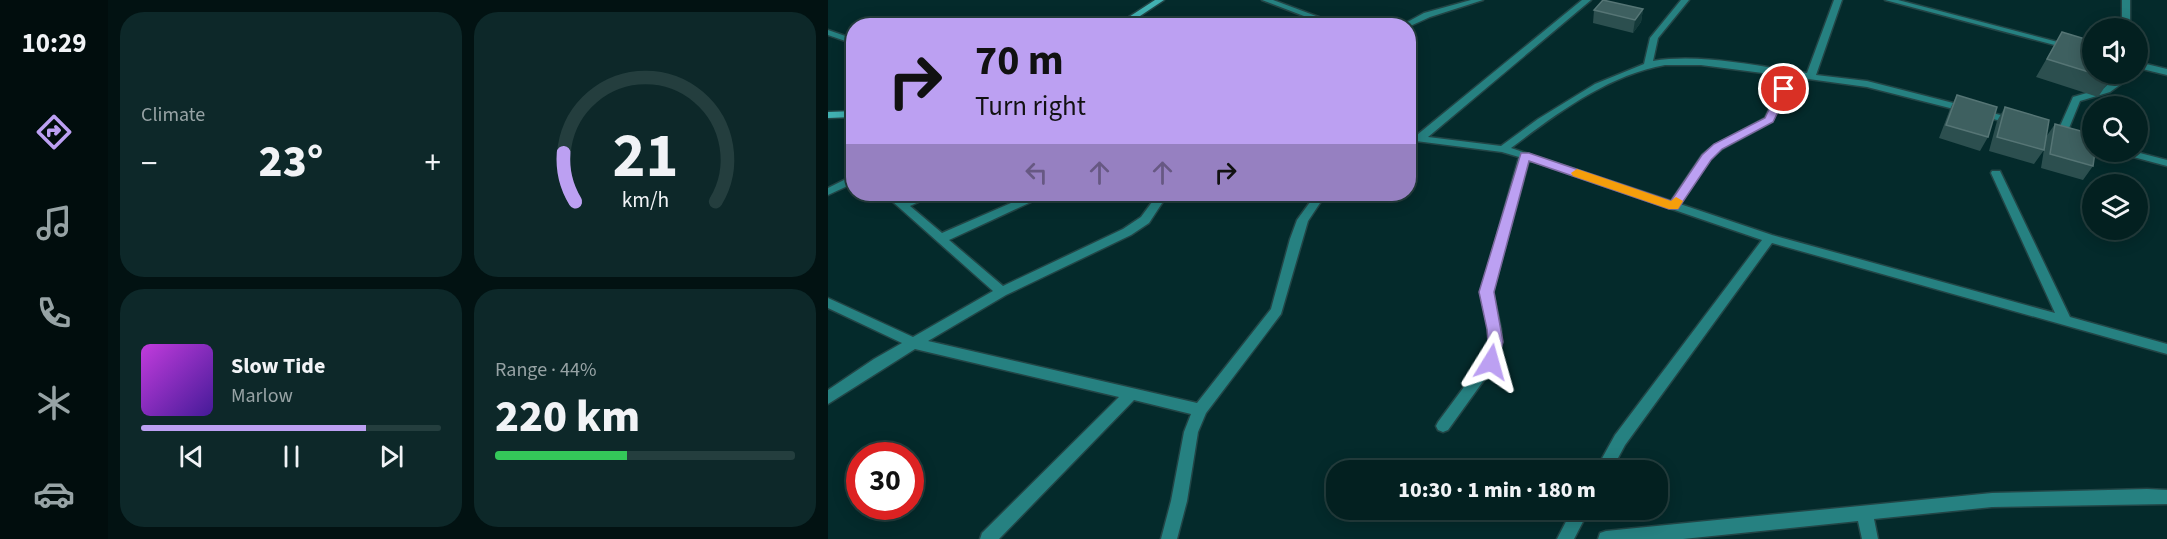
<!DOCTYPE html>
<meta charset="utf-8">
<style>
body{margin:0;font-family:"Source Sans 3",sans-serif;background:#0d2829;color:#f1f3f6;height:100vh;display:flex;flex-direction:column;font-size:22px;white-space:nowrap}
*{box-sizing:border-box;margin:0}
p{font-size:20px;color:#97a3a5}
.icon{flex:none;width:33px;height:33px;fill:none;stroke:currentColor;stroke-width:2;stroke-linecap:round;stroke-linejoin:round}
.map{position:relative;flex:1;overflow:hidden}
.drawer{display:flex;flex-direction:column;gap:12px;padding:12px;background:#021212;width:720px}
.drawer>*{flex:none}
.guide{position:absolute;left:18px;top:18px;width:570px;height:183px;border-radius:24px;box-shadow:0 3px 15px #0003,0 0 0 2px #243e3e;background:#bca0f2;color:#111;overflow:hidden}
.tools{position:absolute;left:1254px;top:18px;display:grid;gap:12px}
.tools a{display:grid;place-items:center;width:66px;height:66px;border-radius:50%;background:#032020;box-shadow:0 3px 15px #0003,0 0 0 2px #243e3e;font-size:30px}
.speed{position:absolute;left:18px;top:442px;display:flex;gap:12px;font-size:30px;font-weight:700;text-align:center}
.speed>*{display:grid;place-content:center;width:78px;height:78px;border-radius:50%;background:#032020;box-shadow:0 3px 15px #0003,0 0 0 2px #243e3e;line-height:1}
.speed .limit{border:9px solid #d22;background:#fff;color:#111}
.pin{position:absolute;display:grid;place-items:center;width:51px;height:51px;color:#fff;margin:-26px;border:3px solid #fff;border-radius:50%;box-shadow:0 2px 6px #0007}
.me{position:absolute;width:66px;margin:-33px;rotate:8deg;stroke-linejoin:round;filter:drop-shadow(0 0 4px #0008)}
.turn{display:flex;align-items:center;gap:21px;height:126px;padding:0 30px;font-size:27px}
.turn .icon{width:78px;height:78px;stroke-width:2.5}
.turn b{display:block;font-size:42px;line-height:51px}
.lanes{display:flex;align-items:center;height:57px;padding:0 30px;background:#0003;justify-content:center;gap:30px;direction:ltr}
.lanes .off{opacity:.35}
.big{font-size:45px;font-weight:800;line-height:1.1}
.drawer .tile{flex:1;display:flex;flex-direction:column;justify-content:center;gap:9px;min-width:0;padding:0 21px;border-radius:24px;background:#0d2829}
.drawer .dial{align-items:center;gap:0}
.dial svg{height:156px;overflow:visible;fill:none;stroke:#243e3e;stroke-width:7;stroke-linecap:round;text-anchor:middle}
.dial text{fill:#f1f3f6;stroke:none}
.song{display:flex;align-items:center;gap:18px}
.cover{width:72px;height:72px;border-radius:9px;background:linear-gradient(135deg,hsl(290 70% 55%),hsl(260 70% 35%))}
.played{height:6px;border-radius:3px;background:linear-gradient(90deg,#bca0f2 75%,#243e3e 75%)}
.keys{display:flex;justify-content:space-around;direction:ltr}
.heat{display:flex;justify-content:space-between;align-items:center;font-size:33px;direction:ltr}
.charge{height:9px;border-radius:4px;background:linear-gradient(90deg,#34c759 44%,#243e3e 0)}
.drawer .tiles{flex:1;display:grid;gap:12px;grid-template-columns:repeat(2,1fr)}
.trip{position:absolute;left:498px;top:460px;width:342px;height:60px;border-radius:24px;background:#032020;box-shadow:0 3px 15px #0003,0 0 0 2px #243e3e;font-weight:800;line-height:60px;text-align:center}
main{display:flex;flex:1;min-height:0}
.menu{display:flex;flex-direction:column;width:108px;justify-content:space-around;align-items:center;background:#010d0d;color:#97a3a5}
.menu .icon{width:42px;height:42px}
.menu .current{color:#bca0f2}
.menu b{font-size:27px;color:#f1f3f6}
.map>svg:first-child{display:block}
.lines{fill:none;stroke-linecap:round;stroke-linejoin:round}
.minor-casing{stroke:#224546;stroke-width:3}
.tertiary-casing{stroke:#224546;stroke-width:3}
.secondary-casing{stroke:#224546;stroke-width:3}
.minor{fill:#268181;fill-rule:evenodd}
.tertiary{fill:#268181;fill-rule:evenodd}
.secondary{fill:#41b1b2;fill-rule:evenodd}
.wall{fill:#2c4f4f}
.shaded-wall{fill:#143939}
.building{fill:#3e6060;stroke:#567575;stroke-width:1.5}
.route{fill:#bca0f2;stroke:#7a689d;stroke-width:1.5}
.slow{fill:#f59e0b}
</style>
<main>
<nav class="menu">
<b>10:29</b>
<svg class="icon current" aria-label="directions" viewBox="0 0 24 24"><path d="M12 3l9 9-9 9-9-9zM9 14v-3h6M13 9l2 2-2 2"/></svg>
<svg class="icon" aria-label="music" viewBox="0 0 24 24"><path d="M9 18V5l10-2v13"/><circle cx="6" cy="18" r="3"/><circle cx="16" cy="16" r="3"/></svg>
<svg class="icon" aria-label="phone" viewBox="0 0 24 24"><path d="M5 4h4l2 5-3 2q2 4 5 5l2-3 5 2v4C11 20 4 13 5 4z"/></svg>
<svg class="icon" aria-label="climate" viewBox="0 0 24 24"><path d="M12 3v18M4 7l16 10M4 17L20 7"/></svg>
<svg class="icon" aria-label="car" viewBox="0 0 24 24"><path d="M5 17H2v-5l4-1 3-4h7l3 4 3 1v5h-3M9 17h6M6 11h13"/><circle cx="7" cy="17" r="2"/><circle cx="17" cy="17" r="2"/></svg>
</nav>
<section class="drawer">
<div class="tiles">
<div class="tile"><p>Climate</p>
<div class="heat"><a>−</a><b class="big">23°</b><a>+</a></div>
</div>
<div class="tile dial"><svg viewBox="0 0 100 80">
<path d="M14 69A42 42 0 1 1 86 69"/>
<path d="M14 69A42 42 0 0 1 8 44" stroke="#bca0f2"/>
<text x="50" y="56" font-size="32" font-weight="700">21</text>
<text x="50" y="72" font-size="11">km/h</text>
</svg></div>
<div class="tile">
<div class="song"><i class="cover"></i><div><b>Slow Tide</b><p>Marlow</p></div></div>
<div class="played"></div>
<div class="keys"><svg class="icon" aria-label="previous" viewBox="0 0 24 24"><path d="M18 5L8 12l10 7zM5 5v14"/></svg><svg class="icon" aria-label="pause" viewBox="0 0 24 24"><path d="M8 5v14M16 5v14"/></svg><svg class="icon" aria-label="next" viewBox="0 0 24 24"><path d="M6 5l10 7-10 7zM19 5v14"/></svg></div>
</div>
<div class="tile"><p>Range · 44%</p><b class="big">220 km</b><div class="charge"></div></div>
</div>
</section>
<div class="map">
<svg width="1339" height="539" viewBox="0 0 1339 539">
<rect width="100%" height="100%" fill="#042a2b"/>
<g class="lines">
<g class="minor-casing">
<path id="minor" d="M434,0h11l70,26h-13z
M643,0h12l-53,17 -22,10 -8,-1 24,-13z
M754,0h9l-163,137 73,9 37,-27 57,-35 49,-20 6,-26 31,-38h8l-31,38 -5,23c49,-8 107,6 154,12l27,-73h8l-26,75 51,6 149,38v4l-3,1 -146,-37 -73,-10 -22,45 -50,27 -12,10 -30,45 92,31 283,78 -64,-140 1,-2h8l70,146 97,27v10l-395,-111 -147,202 -14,26h-16l20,-36 147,-195 -233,-80 -36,132 8,37 1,13 -5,20 -49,68 -5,2 -5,-2 -2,-4 2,-4 46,-62 4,-18 1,-13 -8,-37 38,-135 -17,-5 -94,-12v-6l9,1zM837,65h36l84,11 -20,42 -51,27 -12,10 -31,46 -160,-53c45,-34 97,-73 154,-83z
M0,30l26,9v5l-26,-9z
M1292,74h8l-7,10 -11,8 -30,9 -13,32 -5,3 -3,-1 -2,-2 16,-36 31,-9z
M1293,152h15l31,8v6l-45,-12z
M26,175v8l-26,12v-7z
M56,194h11l8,6 16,-6h13l-1,2 -21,10 32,27 90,-39h13l-1,2 -95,44 54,46 120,-57 18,-12 17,-23h10l-19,29 -18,12 -125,60 -78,46 269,62 74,-94 19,-70 7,-19 19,-26h10l-18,27 -27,93 -75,99 -8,19 -11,69 -10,38h-16l10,-38 13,-69 7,-18 -57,-14 -135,139h-19l2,-6 137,-136 -204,-48 -87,55v-14l46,-31 28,-16 -74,-35v-10l85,39 80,-46z
M1319,489l20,1v14l-175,3 -118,12 4,20h-16l-4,-18 -175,18h-85l2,-6 6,-2 386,-38z
M744,510h17l-15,29h-17z"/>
</g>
<g class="tertiary-casing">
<path id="tertiary" d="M1057,0h13l194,51v4z
M1294,0h8v28h-8z
M1310,62l29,7v6l-29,-7z"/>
</g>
<g class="secondary-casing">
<path id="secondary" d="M327,0h9l-39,26h-10z
M26,111v6l-26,1v-6z"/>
</g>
<use href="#minor" class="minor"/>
<use href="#tertiary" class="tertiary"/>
<use href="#secondary" class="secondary"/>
</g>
<path class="wall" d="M815,9l-2,13 -8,11 -40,-10 1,-13z
M1234,32l30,9v33h21l-2,4 -13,19 -62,-20z
M1129,95l31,42 -8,14 -41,-13 11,-29z
M1177,107l39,43 -10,14 -45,-13 8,-30z
M1227,124l38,42 -10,14 -42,-12 5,-31z"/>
<path class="shaded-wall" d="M815,9l-2,13 -8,11 2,-13z"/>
<path class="building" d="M775,0l40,9 -8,11 -41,-10z
M1234,32l30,9v32l-45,-14z
M1267,74h18l-2,4z
M1129,95l40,12 -9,30 -42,-12z
M1177,107l44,13 -5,30 -47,-13z
M1227,124l37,10v18h3l-2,14 -43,-12z"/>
<path class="route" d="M952,86l9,3 -16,33 -51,27 -11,11 -33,49h-9l-140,-48 -35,131 9,50 -7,24 -5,2 -6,-2 -2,-4 5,-20 -1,-13 -8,-37 42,-139h8l142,48 31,-46 12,-11 51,-26z"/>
<path class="slow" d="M749,169l94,32 5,-4 7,4 -5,8h-9l-96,-33 -2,-3z"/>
</svg>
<div class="tools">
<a><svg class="icon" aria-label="sound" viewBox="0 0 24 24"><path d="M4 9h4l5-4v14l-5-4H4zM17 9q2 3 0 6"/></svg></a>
<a><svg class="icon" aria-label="search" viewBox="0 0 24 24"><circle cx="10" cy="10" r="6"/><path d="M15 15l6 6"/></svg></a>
<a><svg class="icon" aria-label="layers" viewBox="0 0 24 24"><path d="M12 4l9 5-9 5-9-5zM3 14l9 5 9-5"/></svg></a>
</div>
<div class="speed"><div class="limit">30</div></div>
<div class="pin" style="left:956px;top:89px;background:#d93025"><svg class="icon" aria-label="arrive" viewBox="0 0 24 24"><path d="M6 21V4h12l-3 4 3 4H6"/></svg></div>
<svg class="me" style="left:663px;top:362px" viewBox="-20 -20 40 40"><path d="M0-17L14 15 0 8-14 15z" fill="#bca0f2" stroke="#fff" stroke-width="4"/></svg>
<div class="trip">10:30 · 1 min · 180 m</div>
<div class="guide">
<div class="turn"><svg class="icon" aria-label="right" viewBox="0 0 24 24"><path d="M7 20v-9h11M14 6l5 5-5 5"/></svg><div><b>70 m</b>Turn right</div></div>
<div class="lanes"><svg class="icon off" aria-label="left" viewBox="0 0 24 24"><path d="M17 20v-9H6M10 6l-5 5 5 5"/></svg><svg class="icon off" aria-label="ahead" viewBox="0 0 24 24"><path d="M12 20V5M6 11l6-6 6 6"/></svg><svg class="icon off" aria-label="ahead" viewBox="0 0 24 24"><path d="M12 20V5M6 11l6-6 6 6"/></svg><svg class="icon" aria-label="right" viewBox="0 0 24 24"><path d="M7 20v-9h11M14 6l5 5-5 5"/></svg></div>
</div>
</div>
</main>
